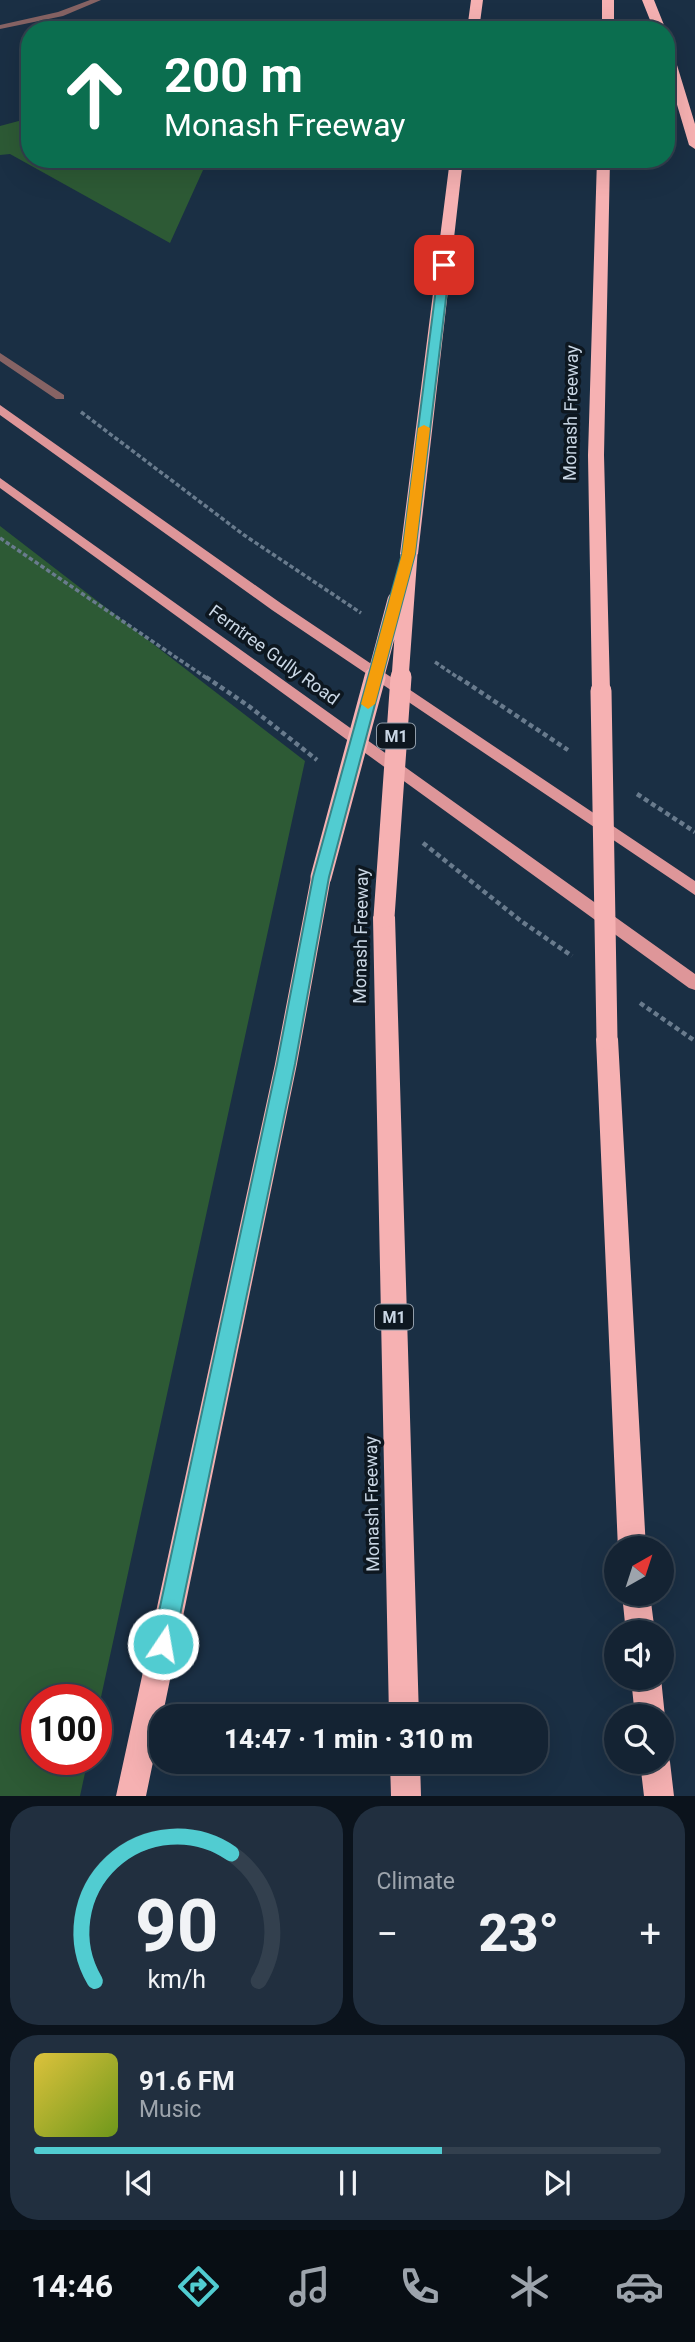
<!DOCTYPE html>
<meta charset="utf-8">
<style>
body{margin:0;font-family:Roboto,sans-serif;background:#212f3f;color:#f1f3f6;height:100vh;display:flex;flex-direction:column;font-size:26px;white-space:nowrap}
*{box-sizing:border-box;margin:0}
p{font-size:23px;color:#9da4ac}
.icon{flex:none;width:38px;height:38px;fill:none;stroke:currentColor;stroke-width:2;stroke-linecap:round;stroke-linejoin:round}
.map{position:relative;height:1796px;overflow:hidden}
.details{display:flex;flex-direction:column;gap:10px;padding:10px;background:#0b131c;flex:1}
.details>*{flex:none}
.guide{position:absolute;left:21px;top:21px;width:654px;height:147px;border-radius:28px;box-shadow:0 7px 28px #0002,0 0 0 2px #33404e;background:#0b6e4f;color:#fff;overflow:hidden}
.needle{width:46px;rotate:39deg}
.buttons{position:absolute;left:604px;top:1536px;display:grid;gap:14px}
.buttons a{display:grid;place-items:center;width:70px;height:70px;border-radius:50%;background:#142333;box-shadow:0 7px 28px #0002,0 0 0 2px #33404e;font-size:35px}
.speed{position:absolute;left:21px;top:1684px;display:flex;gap:14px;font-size:35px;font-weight:700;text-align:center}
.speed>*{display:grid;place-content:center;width:91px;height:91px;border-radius:50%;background:#142333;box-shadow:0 7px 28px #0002,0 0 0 2px #33404e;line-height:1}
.speed .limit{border:10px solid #d22;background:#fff;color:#111}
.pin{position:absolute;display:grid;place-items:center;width:60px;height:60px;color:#fff;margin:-30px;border-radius:14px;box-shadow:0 4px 10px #0006}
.me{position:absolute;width:77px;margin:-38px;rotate:12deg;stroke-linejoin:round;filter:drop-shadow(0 0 5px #0008)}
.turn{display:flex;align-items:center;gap:24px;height:147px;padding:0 28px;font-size:32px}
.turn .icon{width:91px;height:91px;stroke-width:2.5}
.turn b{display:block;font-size:49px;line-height:60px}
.big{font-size:52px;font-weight:800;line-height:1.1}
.details .tile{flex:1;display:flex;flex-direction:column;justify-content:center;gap:10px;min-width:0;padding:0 24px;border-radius:28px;background:#212f3f}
.details .dial{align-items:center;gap:0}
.dial svg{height:182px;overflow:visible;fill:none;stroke:#33404e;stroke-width:7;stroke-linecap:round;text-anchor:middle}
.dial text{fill:#f1f3f6;stroke:none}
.song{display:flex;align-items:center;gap:21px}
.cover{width:84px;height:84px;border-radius:10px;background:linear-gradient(135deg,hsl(50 70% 55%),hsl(80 70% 35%))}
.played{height:7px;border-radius:4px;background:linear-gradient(90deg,#51ccd1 65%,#33404e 65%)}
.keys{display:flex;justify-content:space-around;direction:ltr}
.heat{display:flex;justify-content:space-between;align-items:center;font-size:38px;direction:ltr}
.details .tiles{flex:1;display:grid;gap:10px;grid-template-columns:1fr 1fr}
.tile:last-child{grid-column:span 2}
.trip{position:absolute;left:149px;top:1704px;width:399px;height:70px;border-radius:28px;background:#142333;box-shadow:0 7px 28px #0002,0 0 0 2px #33404e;font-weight:800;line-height:70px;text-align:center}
.tabs{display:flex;height:112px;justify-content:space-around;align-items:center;background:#080e14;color:#9da4ac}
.tabs .icon{width:49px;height:49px}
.tabs .active{color:#51ccd1}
.tabs b{font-size:32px;color:#f1f3f6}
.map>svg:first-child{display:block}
.green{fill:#2d5a35}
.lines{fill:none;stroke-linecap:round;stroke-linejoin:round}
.path-far1{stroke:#697b8d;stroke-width:3.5;stroke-dasharray:4.5 2.5;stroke-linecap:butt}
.path{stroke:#697b8d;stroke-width:4.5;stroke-dasharray:5 3.5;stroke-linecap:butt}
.minor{fill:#866364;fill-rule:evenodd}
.primary{fill:#de9699;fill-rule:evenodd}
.motorway{fill:#f6b1b2;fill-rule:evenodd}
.motorway-bridge-far1{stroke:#f6b1b2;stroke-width:17}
.motorway-bridge{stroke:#f6b1b2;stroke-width:21}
.route{fill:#51ccd1;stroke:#358588;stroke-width:2}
.slow{fill:#f59e0b}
.labels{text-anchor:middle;stroke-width:7;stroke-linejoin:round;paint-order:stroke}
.shield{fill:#0d1720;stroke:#919daa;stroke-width:2}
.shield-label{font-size:16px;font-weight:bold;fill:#cad7e5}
.street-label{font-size:18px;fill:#cad7e5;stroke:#0d1720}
</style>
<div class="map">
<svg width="695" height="1796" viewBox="0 0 695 1796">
<rect width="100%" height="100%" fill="#1a2f44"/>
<path class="green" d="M30,118v41h178l-38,84 -160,-89 -10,1v-29z
M0,526l305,235 -209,959v-21h-59v60h51l-8,37h-80z"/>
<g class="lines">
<path class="path-far1" d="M81,412l163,123 117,78
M0,538l208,141
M435,662l25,17"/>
<path class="path" d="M206,677l44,30 67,53
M458,677l110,73
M637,794l58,38
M423,843l98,78 51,35
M640,1003l55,38"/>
<path class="minor" d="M90,0h11l-38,16 -63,13v-4l58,-13z
M0,353l64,42v4h-8l-56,-38z"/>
<path class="primary" d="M0,405l282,199 413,277v14l-423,-285 -272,-195z
M0,478l695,496v16l-6,-2 -689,-500z"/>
<path class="motorway" d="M471,0h12l-4,30h-12z
M602,0h12v30h-12z
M642,0h12l12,30h-12z
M667,49l6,3 22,72v25l-6,-4 -22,-74z
M450,159h13l-45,395 -9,5 -9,-5z
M597,159h13l-6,296 6,236 -9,6 -9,-6 -4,-236z
M321,870l7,2 3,5 -34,187 -151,732h-30l159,-732 36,-187 3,-5z
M384,909l7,3 4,5 24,800h-30l-16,-800 4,-5z
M607,1030l8,3 3,6 28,510h-28l-22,-510 3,-6z
M622,1594h28l5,39h-29z
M631,1678h30l4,39 -3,8v-8h-27z
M662,1750l4,1 4,11 4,34h-30l-4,-34h22z
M390,1762h30l1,34h-30z"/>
<path class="motorway-bridge-far1" d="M375,679l21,-79
M400,679l9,-125"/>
<path class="motorway-bridge" d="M601,691l6,348
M321,877l54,-200
M384,917l17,-240"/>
</g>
<path class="route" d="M444,261l6,4 -35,289 -86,323 -34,187 -121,580 -3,8 -8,3 -8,-3 -3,-8 125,-580 36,-187 89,-323 37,-289z"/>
<path class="slow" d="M424,425l6,3 -15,126 -40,150 -7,5 -7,-5 41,-150 16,-126z"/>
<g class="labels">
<g class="shield">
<rect x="377" y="723.5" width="38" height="25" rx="5"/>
<rect x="375" y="1304.5" width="38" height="25" rx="5"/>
</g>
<g class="shield-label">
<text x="396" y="742">M1</text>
<text x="394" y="1323">M1</text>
</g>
<g class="street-label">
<text transform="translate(571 413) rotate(-89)" y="6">Monash Freeway</text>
<text transform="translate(274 655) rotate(36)" y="6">Ferntree Gully Road</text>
<text transform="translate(361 936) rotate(-89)" y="6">Monash Freeway</text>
<text transform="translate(372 1504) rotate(-91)" y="6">Monash Freeway</text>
</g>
</g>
</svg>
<div class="buttons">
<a><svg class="needle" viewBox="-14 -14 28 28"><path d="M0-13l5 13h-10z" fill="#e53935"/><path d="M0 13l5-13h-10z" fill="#9da4ac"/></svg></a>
<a><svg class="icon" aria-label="sound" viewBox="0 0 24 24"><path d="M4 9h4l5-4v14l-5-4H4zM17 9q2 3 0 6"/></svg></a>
<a><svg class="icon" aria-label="search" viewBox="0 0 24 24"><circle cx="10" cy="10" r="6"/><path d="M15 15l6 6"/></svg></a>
</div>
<div class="speed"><div class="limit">100</div></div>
<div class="pin" style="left:444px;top:265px;background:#d93025"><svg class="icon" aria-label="arrive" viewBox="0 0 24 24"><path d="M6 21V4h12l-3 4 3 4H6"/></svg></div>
<svg class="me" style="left:163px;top:1644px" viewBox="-20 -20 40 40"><circle r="17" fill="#51ccd1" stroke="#fff" stroke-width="3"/><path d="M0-11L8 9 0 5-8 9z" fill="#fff"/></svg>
<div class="trip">14:47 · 1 min · 310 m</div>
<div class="guide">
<div class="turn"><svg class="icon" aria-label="ahead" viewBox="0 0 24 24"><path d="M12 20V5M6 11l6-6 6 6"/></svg><div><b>200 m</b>Monash Freeway</div></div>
</div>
</div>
<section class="details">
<div class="tiles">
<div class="tile dial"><svg viewBox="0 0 100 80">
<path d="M14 69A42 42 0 1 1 86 69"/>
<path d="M14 69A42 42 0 0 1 74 13" stroke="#51ccd1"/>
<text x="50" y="56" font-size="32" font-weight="700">90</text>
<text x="50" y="72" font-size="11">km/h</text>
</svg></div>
<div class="tile"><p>Climate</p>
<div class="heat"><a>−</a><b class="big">23°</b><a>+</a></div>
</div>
<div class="tile">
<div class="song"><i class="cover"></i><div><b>91.6 FM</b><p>Music</p></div></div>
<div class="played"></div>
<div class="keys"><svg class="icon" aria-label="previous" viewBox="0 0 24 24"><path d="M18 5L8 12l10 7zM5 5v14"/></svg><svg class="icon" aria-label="pause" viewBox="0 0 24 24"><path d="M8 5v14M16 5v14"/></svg><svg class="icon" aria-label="next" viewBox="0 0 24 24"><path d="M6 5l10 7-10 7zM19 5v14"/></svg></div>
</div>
</div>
</section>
<nav class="tabs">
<b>14:46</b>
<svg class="icon active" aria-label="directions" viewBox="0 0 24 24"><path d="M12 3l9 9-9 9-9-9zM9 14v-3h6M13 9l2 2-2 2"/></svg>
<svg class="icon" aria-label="music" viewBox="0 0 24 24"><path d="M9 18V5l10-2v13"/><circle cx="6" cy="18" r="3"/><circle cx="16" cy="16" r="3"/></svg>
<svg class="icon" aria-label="phone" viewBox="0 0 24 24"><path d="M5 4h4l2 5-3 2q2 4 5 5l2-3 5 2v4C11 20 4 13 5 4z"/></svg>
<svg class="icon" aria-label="climate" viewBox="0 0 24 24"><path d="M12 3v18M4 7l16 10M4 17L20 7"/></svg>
<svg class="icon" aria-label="car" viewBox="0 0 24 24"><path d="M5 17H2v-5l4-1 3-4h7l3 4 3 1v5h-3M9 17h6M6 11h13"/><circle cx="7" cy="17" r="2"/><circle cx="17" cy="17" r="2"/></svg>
</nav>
